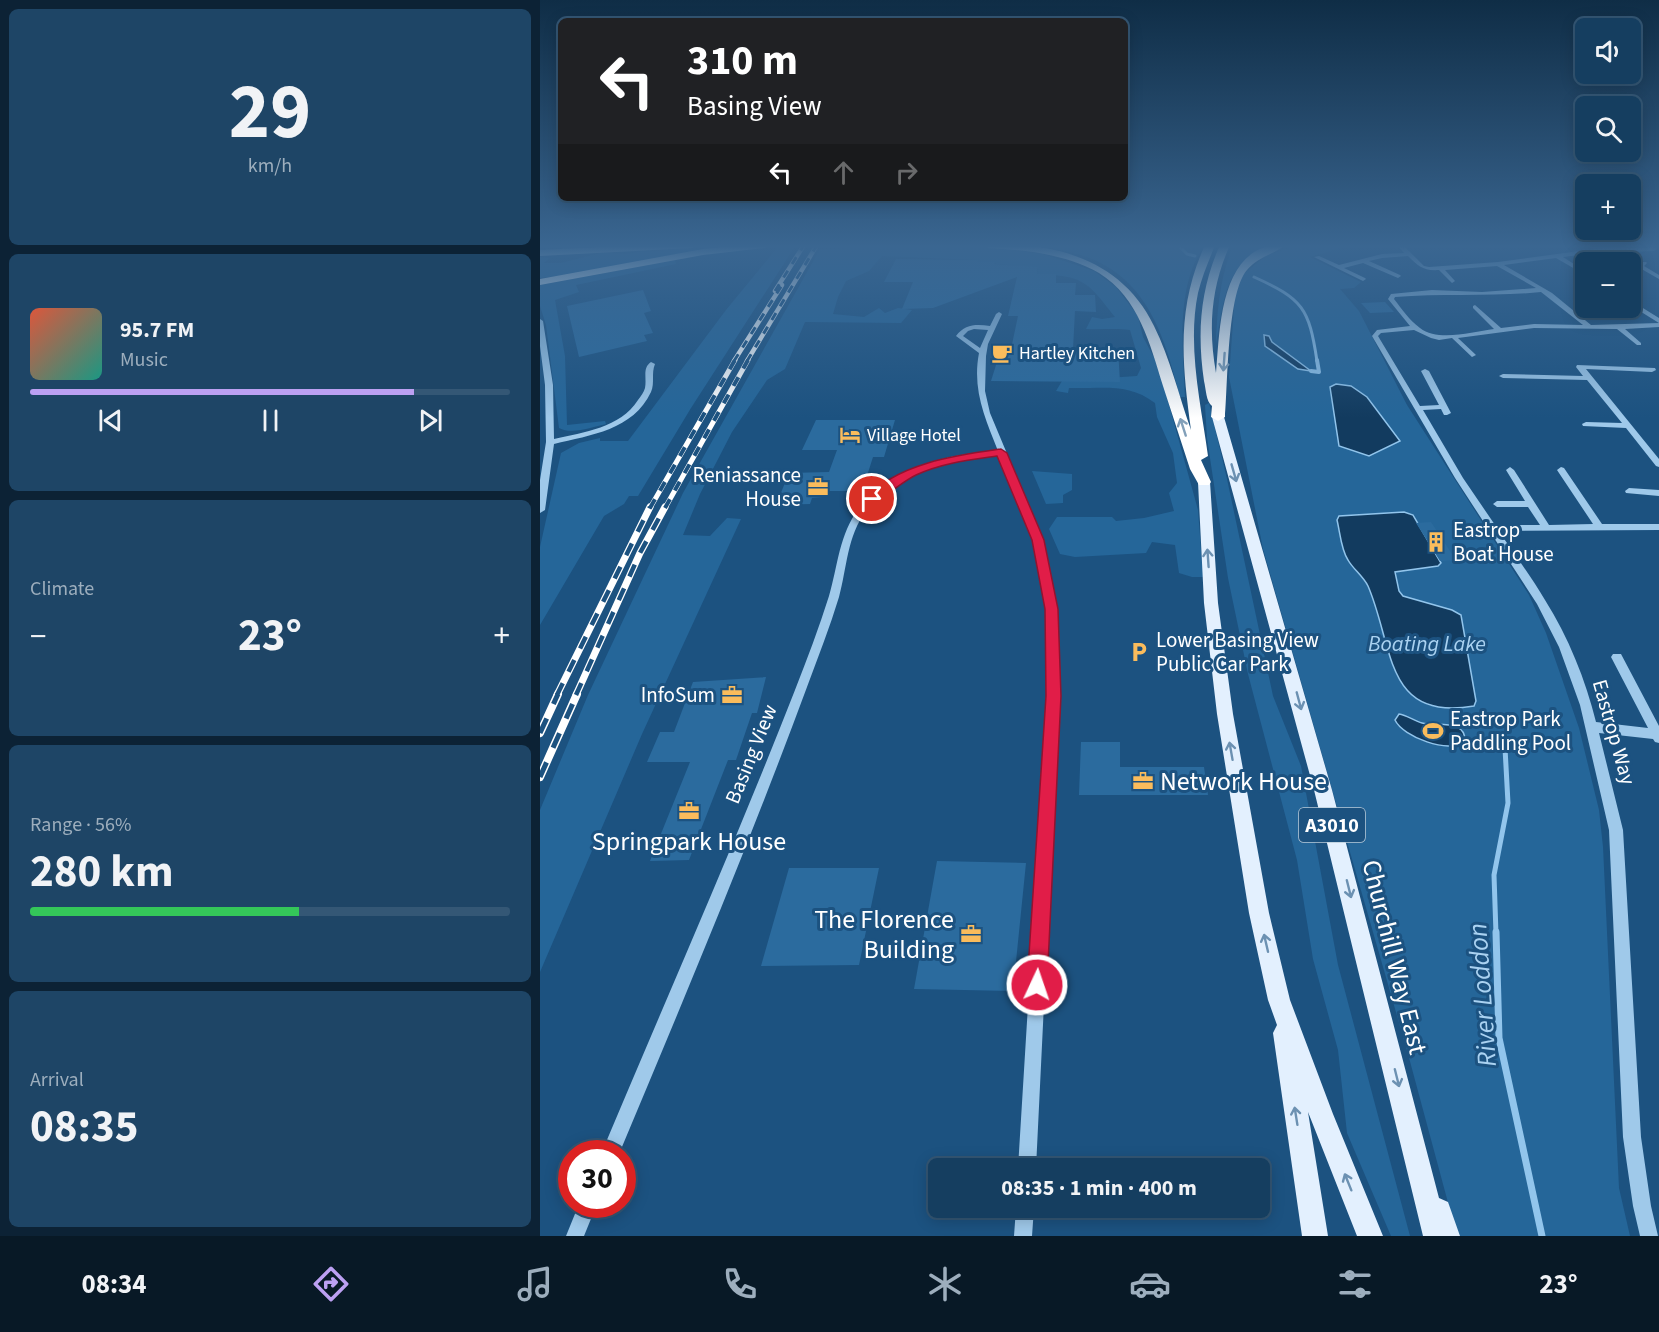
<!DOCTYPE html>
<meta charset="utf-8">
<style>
body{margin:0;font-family:"Source Sans 3",sans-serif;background:#1e4566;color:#f1f3f6;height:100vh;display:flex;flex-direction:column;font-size:22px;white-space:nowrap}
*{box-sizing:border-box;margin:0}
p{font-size:20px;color:#9daebd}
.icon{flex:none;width:33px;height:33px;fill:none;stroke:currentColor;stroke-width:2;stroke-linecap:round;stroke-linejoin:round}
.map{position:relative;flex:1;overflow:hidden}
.panel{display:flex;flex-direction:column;gap:9px;padding:9px;background:#0c2235;width:540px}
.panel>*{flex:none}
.top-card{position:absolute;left:18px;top:18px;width:570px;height:183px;border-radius:9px;box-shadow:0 3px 15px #0003,0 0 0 2px #345775;background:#202124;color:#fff;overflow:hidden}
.controls{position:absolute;left:1035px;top:18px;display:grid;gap:12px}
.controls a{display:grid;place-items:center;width:66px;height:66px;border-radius:9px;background:#153e60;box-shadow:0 3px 15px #0003,0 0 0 2px #345775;font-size:30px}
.speed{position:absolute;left:18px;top:1140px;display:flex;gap:12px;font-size:30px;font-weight:700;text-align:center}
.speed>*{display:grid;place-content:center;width:78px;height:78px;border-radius:50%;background:#153e60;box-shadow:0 3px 15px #0003,0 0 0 2px #345775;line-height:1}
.speed .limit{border:9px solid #d22;background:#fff;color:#111}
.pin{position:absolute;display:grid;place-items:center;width:51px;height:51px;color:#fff;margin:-26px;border:3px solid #fff;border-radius:50%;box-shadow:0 2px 6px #0007}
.me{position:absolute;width:66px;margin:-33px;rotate:3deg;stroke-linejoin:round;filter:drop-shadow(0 0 4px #0008)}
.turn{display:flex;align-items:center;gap:21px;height:126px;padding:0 30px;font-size:27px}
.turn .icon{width:78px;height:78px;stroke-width:2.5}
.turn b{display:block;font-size:42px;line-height:51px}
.lanes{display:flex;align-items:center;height:57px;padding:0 30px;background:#0003;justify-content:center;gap:30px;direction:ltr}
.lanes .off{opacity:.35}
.big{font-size:45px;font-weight:700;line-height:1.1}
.panel .card{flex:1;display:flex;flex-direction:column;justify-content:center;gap:9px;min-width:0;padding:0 21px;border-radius:9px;background:#1e4566}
.panel .dial{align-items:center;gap:0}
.dial b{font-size:78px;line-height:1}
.song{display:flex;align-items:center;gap:18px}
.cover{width:72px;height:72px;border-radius:9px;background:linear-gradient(135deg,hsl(10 70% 55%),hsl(170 70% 35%))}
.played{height:6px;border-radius:3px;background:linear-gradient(90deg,#bca0f2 80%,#345775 80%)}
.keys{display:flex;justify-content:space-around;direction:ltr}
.heat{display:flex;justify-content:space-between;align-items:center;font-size:33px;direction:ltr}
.charge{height:9px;border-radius:4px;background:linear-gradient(90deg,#34c759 56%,#345775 0)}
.trip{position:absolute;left:388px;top:1158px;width:342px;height:60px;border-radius:9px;background:#153e60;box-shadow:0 3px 15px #0003,0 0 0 2px #345775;font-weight:700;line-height:60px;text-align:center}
.tabs{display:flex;height:96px;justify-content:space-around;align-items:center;background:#081926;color:#9daebd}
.tabs .icon{width:42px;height:42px}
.tabs .on{color:#bca0f2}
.tabs b{font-size:27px;color:#f1f3f6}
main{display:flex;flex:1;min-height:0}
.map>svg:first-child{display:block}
.green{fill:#256699}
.water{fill:#123b5f;stroke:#92c5ec;stroke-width:1.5}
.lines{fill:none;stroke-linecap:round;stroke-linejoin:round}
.stream-far3{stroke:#92c5ec;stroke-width:3}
.stream-far2{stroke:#92c5ec;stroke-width:4}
.stream-far1{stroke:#92c5ec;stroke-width:5}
.stream{stroke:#92c5ec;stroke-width:7}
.building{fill:#2b6b9e}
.minor{fill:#9fc9ea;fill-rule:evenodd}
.major{fill:#e3f0fe;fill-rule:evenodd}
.highway{fill:#fff;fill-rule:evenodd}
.rail-far3-casing{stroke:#fff;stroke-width:4.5}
.rail-far2-casing{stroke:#fff;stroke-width:5}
.rail-far1-casing{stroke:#fff;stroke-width:7}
.rail-casing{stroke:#fff;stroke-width:8}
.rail-far3{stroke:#1c5280;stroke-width:3;stroke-dasharray:8;stroke-linecap:butt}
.rail-far2{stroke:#1c5280;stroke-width:4;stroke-dasharray:10;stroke-linecap:butt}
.rail-far1{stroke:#1c5280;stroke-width:4.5;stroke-dasharray:13;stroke-linecap:butt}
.rail{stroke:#1c5280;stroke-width:5;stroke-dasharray:16;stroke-linecap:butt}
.oneway{stroke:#82a0b9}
.oneway2{stroke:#6c91b2}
.route{fill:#e11d48;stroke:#92132f;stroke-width:1.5}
.labels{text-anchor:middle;stroke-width:6;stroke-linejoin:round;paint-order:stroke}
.far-poi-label{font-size:18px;fill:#fff;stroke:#1c5280;text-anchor:start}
.shield{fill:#1c5280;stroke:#bbcbd9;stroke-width:1.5}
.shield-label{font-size:20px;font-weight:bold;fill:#fff}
.poi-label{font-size:21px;fill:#fff;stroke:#1c5280;text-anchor:start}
.street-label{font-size:21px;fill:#fff;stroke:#1c5280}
.water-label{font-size:22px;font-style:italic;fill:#aad2f1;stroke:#1c5280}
.near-poi-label{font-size:26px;fill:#fff;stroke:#1c5280;text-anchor:start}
.near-street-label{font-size:26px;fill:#fff;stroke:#1c5280}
.near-water-label{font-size:27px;font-style:italic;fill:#aad2f1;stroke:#1c5280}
</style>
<main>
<section class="panel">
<div class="card dial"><b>29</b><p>km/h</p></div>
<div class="card">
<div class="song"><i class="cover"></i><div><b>95.7 FM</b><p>Music</p></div></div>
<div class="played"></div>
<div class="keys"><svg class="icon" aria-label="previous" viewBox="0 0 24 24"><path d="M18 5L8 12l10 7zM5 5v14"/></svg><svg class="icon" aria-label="pause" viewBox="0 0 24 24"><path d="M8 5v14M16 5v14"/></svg><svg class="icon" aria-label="next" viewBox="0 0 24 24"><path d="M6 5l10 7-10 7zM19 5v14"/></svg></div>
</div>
<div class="card"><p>Climate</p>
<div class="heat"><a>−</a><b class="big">23°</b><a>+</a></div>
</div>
<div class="card"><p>Range · 56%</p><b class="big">280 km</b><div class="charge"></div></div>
<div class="card"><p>Arrival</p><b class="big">08:35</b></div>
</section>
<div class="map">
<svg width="1119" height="1236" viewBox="0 0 1119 1236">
<rect width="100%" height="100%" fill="#1c5280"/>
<path class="green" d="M399,245l44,1 60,8 51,17 22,16 22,29 5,21 14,26 8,27 33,120 4,53 4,14h-14l-13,-4 -4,-28 -23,-3 -6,11 -71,4 -15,-3 -11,-25 8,-12h55l4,4 28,-3 30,-7 -5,-18 8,-10 -4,-30 -16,-36 -2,-14c-27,-21 -54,-14 -86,-15l-1,5 -12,-2 6,-10 75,-5 4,-8 -11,-38c-15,-2 -29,0 -44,-1l6,-12 10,2 13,-2c-28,-36 -31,-41 -78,-43l1,-6 -61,-6v-2l-95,-4 -13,15 -23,10 -8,16 -5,17 31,3 15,-9 6,5 13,-5 14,2 -11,13 -96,-1 -20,47 -18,11 -35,52 -32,62 -17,41 27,1 17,-18 14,1 -99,215 -102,238v-162l48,-115 95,-202 137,-244z
M490,245h175c-30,40 -22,105 -20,152h-5c-14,-55 -30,-114 -88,-138 -19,-8 -41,-11 -62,-14z
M693,245h39c-48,17 -48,55 -56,99 1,-35 4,-66 17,-99z
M757,245h54l-41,12 51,25 -7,6 -14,1 19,22 48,94 122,190 17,38 33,95 20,82 4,37 16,341 11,48h-173l-49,-182 -145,-505 -34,-172 6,-82 7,-20 24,-19z
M156,248l-1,3 -126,24 -29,3v-21l10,1 -6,5h17l39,-10 26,1 11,-2z
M237,248h17l-103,160 -53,88h-9l-5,8 -20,12 -64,109v-78l21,-94 18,-10 21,-5v3h28l98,-131z
M135,260l1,4 -100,21 3,7 -24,8 10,56 2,69 38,-4 1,3c-14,3 -34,11 -47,4l-13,-103 -6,-19v-21z
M669,403l18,76 46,217 28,70 37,199 72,271h-19l-44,-103 -9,-83 -25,-91 -16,-99 -49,-186 -20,-96 -21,-140 -2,-33z
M492,471l40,3v16l-9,5v8l-17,1z"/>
<path class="water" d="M724,335l5,1 3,6 39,29 -13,-2 -33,-23z
M796,384l15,2 16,11 33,44 -31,15 -30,-10 -9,-59z
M864,512l9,3 28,48 -3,3 -43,6 4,19 4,5 49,14 9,5 15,86 -2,5c-90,16 -80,-60 -106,-120 -5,-10 -15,-17 -20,-26 -7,-10 -8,-28 -11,-40l2,-4z
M859,714c8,1 15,7 23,9 15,4 44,-5 43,19 -16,12 -62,-5 -70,-22z"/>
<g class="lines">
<path class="stream-far3" d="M638,245l9,9 8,2
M714,277c49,22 55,31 63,84"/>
<path class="stream-far2" d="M771,371l8,1 -2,-12"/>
<path class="stream-far1" d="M956,934l-2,-59 14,-72 -3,-55"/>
<path class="stream" d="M956,932l3,106 43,198"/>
</g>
<path class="building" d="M356,259l82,1 -1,2h18l-1,2 44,3 -1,7h19v9h20l-1,12h20l1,17 -21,-1 -2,38h45l2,33 -129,-1 10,-32h10l7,-33h-10l9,-39 -84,31 -31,1 11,-27h-29z
M103,290l8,21 -7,2 9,20 -9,2 3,6 -68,16 -12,-51z
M845,302l9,10 -24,1 -9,-10z
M276,420h79l-11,37h-11l-8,25 -11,1 -3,8h-25l-3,6 -11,1 -2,6 -34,1 13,-32 40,-1 8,-22h-35z
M891,522l25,38 -16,1 -24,-38z
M226,677l-9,36h-5l-16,47h-8l-39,100 -39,1 40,-99h-43l13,-30h14l19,-50z
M541,742h39v25h84l4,28h-129z
M397,861l89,2 -13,128 -99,-2z
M249,868h90l-20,97 -98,1z"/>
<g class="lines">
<path class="minor" d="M857,245h6l21,21 5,1 69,-5 96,-13 60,-2 3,2 -3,2 -60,2 -31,4 14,9v2l-2,1 -19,-11 -52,7 48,28 39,32 68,-2v4l-34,2 16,14v2h-4l-20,-16 -83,-1 -76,10 18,17 -4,2 -20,-19 -13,2 -8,-2 -17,-8 -33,3 -3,3 42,70 19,-1 -18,-34 4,-2 4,2 22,42 -4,2h-3l-3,-6 -18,1 40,68 32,47h45l-12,-18h-31l-4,-3 4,-3h28l-19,-31 4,-3 4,3 35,55 44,-1 -36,-54 4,-3 3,1 38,56h57v6l-160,1c15,23 32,45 46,69 23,36 41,81 51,122l52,6 -37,-71 2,-3h8l38,72v17l-4,-1 -2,-3 -54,-6 24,97 18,307 10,69 7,30h-18l-7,-30 -10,-69 -14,-307 -29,-125 -21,-58 -22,-43 -82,-126 -83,-142 5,-6 33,-4 -22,-27 3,-5 41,-4 50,2 54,-4 -39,-22 -52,4 10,11 -3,2 -13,-13c-16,1 -21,-4 -31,-14l-26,2 -13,3 31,14 1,1 -3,2 -35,-15 -19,5 21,10 1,1 -3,2 -49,-24 5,-1 20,9 43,-11 22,-1zM1001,292l42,33 -49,-1 -33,4 -26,-23 -2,1v2l21,21c-22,3 -56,13 -74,-1 -11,-8 -18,-19 -26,-29l1,-2c49,-4 98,0 146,-5z
M1102,262h4l1,1 -3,3 15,9v4l-21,-12v-2z
M1090,300l29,18v5l-29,-18z
M459,312l3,2 -14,30 -2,12 -1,35 5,22 53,127 13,69 3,87 -23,472h-18l29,-472 -1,-87 -13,-69 -33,-84c-48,3 -103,14 -134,55 -19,25 -19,57 -27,86 -9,30 -21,60 -32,90 -58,157 -123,312 -188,467h-18c65,-155 133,-308 194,-464 12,-31 24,-62 34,-94 9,-30 10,-63 31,-89 32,-41 89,-53 138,-56 -13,-33 -26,-61 -19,-98l-23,-17c9,-12 20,-12 34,-10l6,-12zM434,329l14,1 -8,18 -17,-12 5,-5z
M0,319l3,2 10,64 1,54c30,-7 66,-11 84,-39 3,-4 6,-8 7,-12 2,-10 -3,-20 6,-26l4,2c-4,9 0,19 -4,28 -18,38 -60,43 -97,52l-9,66 -5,3v-33l6,-38 -1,-57 -5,-39z
M1037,365l78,3 1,2 -4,2 -66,-3 73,90v8l-3,-1 -30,-38 -43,-2 -1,-2 4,-2 36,1 -35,-43 -84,-2 -4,-2 4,-2 80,2 -7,-9z
M1089,488l30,2v6l-33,-3 -1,-2z
M39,1204h18l-13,32h-18z
M476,1208h18l-2,28h-18z"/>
<path class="major" d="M678,414l6,3 108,373 107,408 9,4 12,34h-37l-109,-446 -102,-373z
M664,478l6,4 8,121 15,111 36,199 21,87 43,114 50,122h-26l-49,-124 20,124h-26l-29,-203 4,-8 -9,-25 -19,-87 -32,-199 -13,-111 -6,-121z"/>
<path class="highway" d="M102,245h55l-5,3 -152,8v-6z
M202,245h28l-5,3 -62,7 -163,30v-6l163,-30z
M443,245c70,-4 139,14 171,81 16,32 25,70 37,104 -9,-67 -15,-122 14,-185h10c-6,16 -13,31 -17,48 -11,53 3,111 10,163l-7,4 10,22 -2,3h-10l-9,-16c-9,-28 -18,-55 -27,-83 -13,-42 -24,-88 -64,-113 -33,-19 -74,-23 -111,-25z
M680,245h10c-19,42 -22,83 -14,128 4,-46 4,-132 70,-128 -12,9 -28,12 -39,25 -20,23 -19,114 -22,147l-7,4 -7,-4 1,-11c-6,-4 -6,-17 -8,-25 -7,-48 -4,-92 16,-136z"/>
<g class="rail-far3-casing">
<path id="rail-far3" d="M235,291l29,-46
M194,361l48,-76
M207,361l70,-116"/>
</g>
<g class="rail-far2-casing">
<path id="rail-far2" d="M110,508l85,-148
M125,508l83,-148"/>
</g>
<g class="rail-far1-casing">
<path id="rail-far1" d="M17,695l93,-188
M36,695l64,-142 25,-46"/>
</g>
<g class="rail-casing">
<path id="rail" d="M0,733l18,-39
M0,777l37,-83"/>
</g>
<use href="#rail-far3" class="rail-far3"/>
<use href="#rail-far2" class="rail-far2"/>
<use href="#rail-far1" class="rail-far1"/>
<use href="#rail" class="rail"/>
</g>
<defs><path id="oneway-shaft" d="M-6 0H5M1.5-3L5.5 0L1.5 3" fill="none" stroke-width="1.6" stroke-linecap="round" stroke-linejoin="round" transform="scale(1.5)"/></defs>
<g class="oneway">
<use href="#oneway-shaft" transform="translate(684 362) rotate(94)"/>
<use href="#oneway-shaft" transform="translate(643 427) rotate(-108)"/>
</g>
<g class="oneway2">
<use href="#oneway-shaft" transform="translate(694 473) rotate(74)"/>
<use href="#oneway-shaft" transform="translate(668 558) rotate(-94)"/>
<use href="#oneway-shaft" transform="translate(759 701) rotate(75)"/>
<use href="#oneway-shaft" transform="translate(691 751) rotate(-100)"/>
<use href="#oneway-shaft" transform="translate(809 889) rotate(76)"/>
<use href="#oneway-shaft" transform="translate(726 943) rotate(-103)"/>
<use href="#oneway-shaft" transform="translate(857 1078) rotate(76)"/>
<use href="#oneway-shaft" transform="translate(756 1116) rotate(-99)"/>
<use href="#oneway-shaft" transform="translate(808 1182) rotate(-112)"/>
</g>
<linearGradient id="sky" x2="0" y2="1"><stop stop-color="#0f2d46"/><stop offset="0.59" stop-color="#3a6691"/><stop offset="1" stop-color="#3a6691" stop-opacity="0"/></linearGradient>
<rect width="1119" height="418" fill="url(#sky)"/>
<path class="route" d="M461,449l6,4 37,87 14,69 3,87 -14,289 -3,7 -7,3 -7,-3 -3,-7 19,-289 -1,-87 -13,-69 -35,-84c-28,4 -55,7 -81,19 -13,6 -33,24 -44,28l-6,-4c30,-36 92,-44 135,-50z"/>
<defs>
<g id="cafe-bare" transform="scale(1.62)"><path d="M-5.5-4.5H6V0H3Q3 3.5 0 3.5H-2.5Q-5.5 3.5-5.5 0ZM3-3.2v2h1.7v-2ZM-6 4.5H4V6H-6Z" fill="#fabc5c" stroke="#1c5280" stroke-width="2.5" paint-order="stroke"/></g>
<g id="hotel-bare" transform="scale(1.62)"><path d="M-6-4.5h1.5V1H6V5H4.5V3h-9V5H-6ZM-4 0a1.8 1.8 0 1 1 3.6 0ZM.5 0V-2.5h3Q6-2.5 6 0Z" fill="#fabc5c" stroke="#1c5280" stroke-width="2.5" paint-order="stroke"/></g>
<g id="office-bare" transform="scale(1.62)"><path d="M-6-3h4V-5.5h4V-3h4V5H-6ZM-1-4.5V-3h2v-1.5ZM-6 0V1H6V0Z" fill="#fabc5c" stroke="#1c5280" stroke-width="2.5" paint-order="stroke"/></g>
<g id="building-bare" transform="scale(1.62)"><path d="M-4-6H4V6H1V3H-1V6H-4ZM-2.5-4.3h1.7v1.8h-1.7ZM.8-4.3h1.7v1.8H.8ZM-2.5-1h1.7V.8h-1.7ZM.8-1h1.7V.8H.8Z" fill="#fabc5c" stroke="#1c5280" stroke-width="2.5" paint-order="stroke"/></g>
<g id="parking-bare" transform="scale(1.62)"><path d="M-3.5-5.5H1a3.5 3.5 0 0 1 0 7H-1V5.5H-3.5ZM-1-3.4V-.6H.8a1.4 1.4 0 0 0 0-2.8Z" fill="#fabc5c" stroke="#1c5280" stroke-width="2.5" paint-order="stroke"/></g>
<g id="stadium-bare" transform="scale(1.62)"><path d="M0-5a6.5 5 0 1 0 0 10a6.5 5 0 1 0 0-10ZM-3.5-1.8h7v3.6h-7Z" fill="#fabc5c" stroke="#1c5280" stroke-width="2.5" paint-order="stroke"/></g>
</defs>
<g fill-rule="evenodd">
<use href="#cafe-bare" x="462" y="353"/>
<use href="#hotel-bare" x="310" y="435"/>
<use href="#office-bare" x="278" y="487"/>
<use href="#building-bare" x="896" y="542"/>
<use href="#parking-bare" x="599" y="652"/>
<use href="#office-bare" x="192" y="695"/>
<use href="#stadium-bare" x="893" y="731"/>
<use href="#office-bare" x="603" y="781"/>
<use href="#office-bare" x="149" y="811"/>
<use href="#office-bare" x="431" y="934"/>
</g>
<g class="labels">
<g class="far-poi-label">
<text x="479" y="359">Hartley Kitchen</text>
<text x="327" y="441">Village Hotel</text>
</g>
<rect class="shield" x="759" y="808" width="66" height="34" rx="4.5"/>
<g class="shield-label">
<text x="792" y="832">A3010</text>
</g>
<g class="poi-label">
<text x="261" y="482" text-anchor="end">Reniassance<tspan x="261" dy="24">House</tspan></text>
<text x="913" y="537">Eastrop<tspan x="913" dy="24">Boat House</tspan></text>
<text x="616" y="647">Lower Basing View<tspan x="616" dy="24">Public Car Park</tspan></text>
<text x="175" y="702" text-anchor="end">InfoSum</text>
<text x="910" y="726">Eastrop Park<tspan x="910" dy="24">Paddling Pool</tspan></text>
</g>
<g class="street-label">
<text transform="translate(1074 732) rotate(74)" y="7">Eastrop Way</text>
<text transform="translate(211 754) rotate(-68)" y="7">Basing View</text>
</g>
<g class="water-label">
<text x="887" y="651">Boating Lake</text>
</g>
<g class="near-poi-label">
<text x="620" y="790">Network House</text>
<text x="149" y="850" text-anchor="middle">Springpark House</text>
<text x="414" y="928" text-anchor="end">The Florence<tspan x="414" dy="30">Building</tspan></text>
</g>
<g class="near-street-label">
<text transform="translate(855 957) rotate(76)" y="9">Churchill Way East</text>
</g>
<g class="near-water-label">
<text transform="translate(942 995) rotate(-94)" y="9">River Loddon</text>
</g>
</g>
</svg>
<div class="controls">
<a><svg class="icon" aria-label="sound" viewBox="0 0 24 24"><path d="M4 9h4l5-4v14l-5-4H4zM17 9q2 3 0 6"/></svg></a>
<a><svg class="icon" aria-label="search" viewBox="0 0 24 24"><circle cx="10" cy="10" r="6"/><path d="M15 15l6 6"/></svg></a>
<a>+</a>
<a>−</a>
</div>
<div class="speed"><div class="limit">30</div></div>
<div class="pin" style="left:332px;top:499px;background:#d93025"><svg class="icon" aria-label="arrive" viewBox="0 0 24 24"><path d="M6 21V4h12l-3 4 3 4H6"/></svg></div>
<svg class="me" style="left:497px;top:985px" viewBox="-20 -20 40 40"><circle r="17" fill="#e11d48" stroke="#fff" stroke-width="3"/><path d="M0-11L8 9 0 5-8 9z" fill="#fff"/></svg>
<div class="trip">08:35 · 1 min · 400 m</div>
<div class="top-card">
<div class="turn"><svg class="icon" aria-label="left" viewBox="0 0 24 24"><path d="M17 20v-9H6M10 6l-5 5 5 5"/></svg><div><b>310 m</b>Basing View</div></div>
<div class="lanes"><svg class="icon" aria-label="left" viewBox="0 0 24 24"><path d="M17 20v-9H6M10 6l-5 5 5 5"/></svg><svg class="icon off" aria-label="ahead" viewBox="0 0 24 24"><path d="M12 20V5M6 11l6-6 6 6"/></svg><svg class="icon off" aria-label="right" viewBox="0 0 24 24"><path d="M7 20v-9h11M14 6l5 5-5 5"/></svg></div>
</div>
</div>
</main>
<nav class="tabs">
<b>08:34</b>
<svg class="icon on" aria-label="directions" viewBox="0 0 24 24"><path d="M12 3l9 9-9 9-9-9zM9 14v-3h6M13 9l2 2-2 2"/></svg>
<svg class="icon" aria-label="music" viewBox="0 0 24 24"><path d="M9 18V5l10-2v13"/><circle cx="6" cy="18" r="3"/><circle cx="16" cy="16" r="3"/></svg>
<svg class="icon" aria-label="phone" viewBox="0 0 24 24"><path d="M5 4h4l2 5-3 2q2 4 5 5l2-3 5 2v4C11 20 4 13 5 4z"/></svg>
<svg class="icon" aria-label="climate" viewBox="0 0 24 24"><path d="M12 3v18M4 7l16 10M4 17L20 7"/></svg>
<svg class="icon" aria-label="car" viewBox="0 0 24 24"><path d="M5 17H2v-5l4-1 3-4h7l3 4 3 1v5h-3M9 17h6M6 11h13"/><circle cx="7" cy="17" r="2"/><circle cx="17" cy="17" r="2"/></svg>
<svg class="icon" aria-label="filters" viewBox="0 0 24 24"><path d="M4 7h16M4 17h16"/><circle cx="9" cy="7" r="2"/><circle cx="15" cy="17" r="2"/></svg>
<b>23°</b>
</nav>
